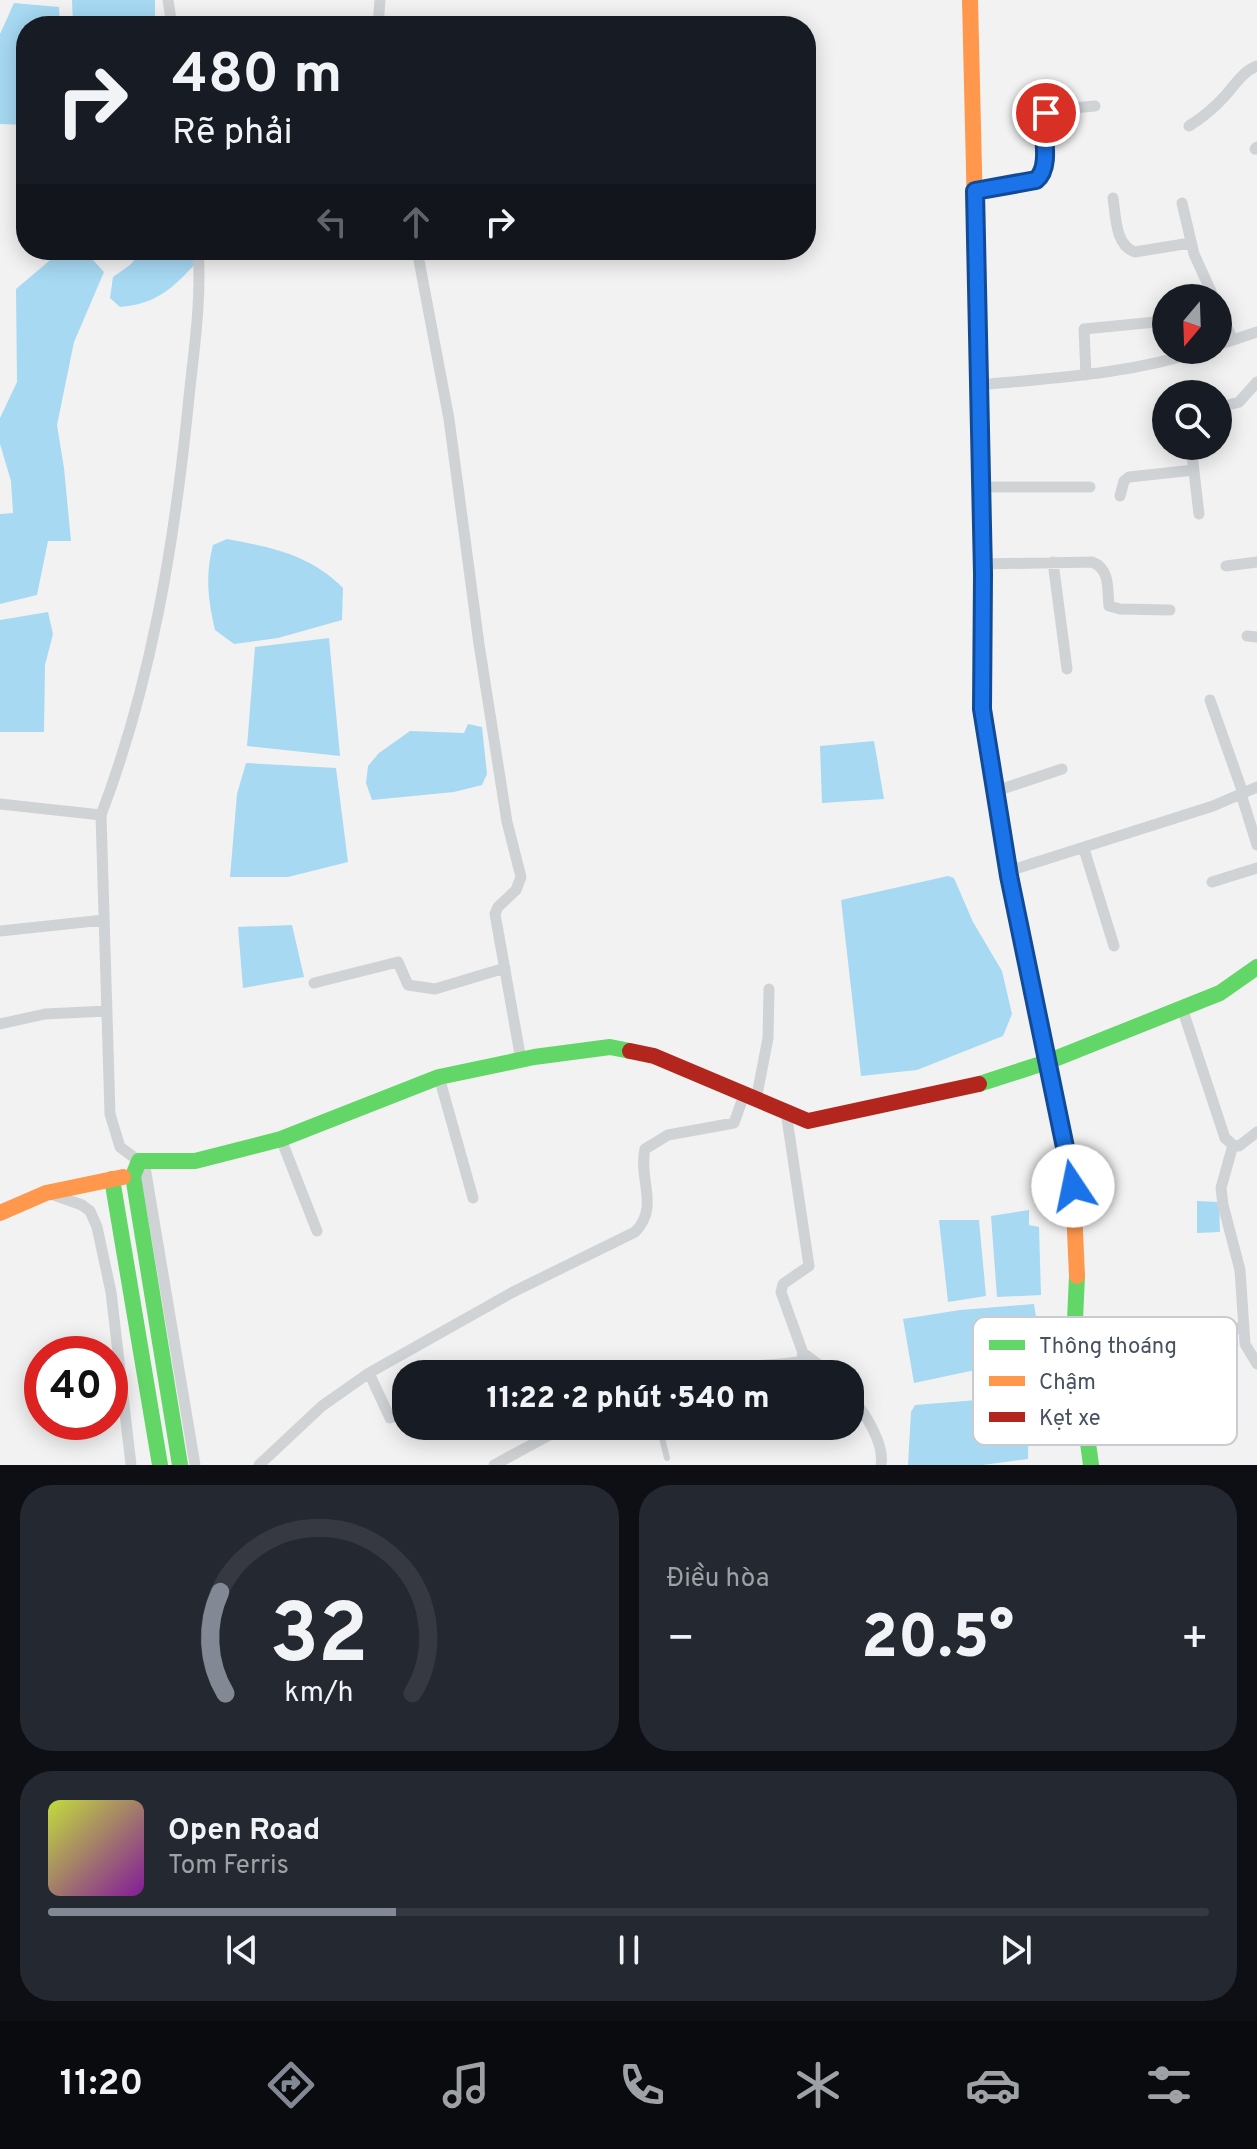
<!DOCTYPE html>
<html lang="vi">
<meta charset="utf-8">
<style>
body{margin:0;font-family:Overpass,sans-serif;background:#242831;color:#f1f3f6;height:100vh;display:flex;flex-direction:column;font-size:30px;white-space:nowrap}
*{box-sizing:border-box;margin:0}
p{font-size:26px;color:#9ea1a6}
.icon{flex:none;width:44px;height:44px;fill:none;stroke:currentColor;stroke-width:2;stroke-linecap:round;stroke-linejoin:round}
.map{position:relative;height:1465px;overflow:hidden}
.sheet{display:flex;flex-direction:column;gap:20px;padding:20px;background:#0d0f14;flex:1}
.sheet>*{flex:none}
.guide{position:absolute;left:16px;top:16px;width:800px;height:244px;border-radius:32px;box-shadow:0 4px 20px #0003;background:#171b24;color:#f1f3f6;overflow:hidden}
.needle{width:52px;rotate:199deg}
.controls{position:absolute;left:1152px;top:284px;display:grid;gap:16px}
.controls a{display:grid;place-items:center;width:80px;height:80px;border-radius:50%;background:#171b24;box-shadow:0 4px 20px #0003;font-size:40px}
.speed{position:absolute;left:24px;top:1336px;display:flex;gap:16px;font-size:40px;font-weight:700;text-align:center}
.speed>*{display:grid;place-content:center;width:104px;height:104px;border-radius:50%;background:#171b24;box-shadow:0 4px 20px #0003;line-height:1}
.speed .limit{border:12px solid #d22;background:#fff;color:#111}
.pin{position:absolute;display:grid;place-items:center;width:68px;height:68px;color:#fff;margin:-34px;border:4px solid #fff;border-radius:50%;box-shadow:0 2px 8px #0007}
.me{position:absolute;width:88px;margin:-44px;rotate:349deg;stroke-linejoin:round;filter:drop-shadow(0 0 6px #0008)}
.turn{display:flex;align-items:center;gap:28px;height:168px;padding:0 24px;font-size:36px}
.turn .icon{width:104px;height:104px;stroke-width:2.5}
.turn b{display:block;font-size:56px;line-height:68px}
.lanes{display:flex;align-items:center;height:76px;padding:0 24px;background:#0003;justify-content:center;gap:40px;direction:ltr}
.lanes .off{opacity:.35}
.big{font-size:60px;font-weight:800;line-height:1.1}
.sheet .card{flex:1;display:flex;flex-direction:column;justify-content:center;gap:12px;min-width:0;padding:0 28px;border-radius:32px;background:#242831}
.sheet .dial{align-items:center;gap:0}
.dial svg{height:208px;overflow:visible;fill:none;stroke:#363941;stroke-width:7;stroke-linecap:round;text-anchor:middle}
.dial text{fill:#f1f3f6;stroke:none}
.song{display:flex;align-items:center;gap:24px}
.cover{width:96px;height:96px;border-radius:12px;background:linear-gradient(135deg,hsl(70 70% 55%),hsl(290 70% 35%))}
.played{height:8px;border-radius:4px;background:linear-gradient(90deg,#838994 30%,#363941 30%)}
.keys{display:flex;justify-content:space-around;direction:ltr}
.heat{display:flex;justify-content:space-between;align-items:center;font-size:44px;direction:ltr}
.sheet .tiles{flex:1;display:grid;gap:20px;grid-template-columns:1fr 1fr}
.card:last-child{grid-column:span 2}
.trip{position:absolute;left:392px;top:1360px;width:472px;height:80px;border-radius:32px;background:#171b24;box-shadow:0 4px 20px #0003;font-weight:800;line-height:80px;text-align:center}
.tab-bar{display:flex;height:128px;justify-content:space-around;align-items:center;background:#090b0e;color:#9ea1a6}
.tab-bar .icon{width:56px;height:56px}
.tab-bar .current{color:#838994}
.tab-bar b{font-size:36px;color:#f1f3f6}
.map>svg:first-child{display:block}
.water{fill:#a7d9f3}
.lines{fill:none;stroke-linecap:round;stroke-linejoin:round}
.lane{stroke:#d0d3d6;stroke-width:6}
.street{stroke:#d0d3d6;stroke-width:11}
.fast{stroke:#63d668;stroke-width:16}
.slow{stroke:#ff974d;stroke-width:16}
.jam{stroke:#b3261e;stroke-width:16}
.route-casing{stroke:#114b97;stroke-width:20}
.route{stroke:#1a73e8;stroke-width:14}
.key{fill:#fff;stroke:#c8cbd0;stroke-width:2}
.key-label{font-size:22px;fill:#475161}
</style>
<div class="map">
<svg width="1257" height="1465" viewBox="0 0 1257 1465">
<rect width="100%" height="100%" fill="#f3f2f2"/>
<path class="water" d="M72,0h83v26h-82z
M14,3l45,4 1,19h-34v99l-26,-1v-90z
M62,250h22l20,22 -30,70 -17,83 7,43 7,73h-23l-11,54 -37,9v-90l13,-1 -2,-32 -11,-37v-26l17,-36 -1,-93z
M143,250h54l1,11c-25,27 -41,43 -78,46l-10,-9 3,-21 17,-12z
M227,539c43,8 84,16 116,49l-1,32 -64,18 -44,6 -19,-14c-7,-30 -10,-55 -2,-85z
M48,612l5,22 -8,31 -1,67h-44v-112z
M329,638l11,118 -93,-10 8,-99z
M468,724l14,3 5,47 -5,11 -28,7 -82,8 -6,-17 2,-17 11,-13 31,-22 54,2z
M874,741l10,58 -62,4 -2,-57z
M246,763l90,5 12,94 -60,15h-58l7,-83z
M948,876l6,2 19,44 29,49 10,43 -9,22 -86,34 -56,6 -20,-176z
M292,925l12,52 -61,11 -5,-61z
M1197,1201l22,1 1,30 -23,1z
M1029,1210v15l10,2 2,68 -44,2 -6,-81z
M939,1220h40l7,76 -38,6z
M1034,1304l8,52 -128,27 -11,-64 57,-9z
M1029,1396l-1,63 -45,6h-75l3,-53 4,-7z"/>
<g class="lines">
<path class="lane" d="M659,1426l8,32"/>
<path class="street" d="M168,0l4,26
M378,26l2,-26
M1189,126c13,-8 25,-18 35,-29 10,-11 19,-26 33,-31
M1255,149l2,-2
M975,191l61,-11c15,-12 7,-43 7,-60l3,-7 6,-3 43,-4
M1113,198c3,19 2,47 22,54l55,-9
M1182,203l12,51 20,44
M417,250l32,169 30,225 28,178 14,55 -5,13 -18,17 -3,7 26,146
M1218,308l15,32
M1218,345l39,-13
M1086,375l-2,-46 82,-8
M979,385c75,-7 152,-11 224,-35
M1218,408l21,-6 18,-20
M1191,446l8,68
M981,487h109
M1120,496l4,-15 5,-4 65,-7
M1053,562l14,107
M983,564l109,-2c19,7 15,28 17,44l11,3 50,1
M1226,566l31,-4
M1247,636l10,1
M1210,700l33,93
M996,791l66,-22
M1241,794l16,51
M0,804l101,11 9,299 10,33 19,14
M101,815c50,-131 73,-269 87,-408 5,-52 14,-105 10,-157
M1084,849l30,97
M1009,871l204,-65 44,-19
M1212,882l45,-14
M0,931l104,-11
M314,983l84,-21 10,23 27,4 70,-21
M1182,1008l43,130 8,7 6,1 18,-14
M0,1024l45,-10 62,-3
M439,1077l34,121
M756,1100l12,-62 1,-49
M281,1139l36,92
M1233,1145l-12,43 2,17 17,65 5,74 12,20
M144,1161l51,304
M51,1194l31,11 8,6 7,16 14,65 20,173
M1199,1335l45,-8
M803,1353l28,21
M369,1373l21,45 16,-5
M726,1374c23,-12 50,-7 75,-13l2,-8 -22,-61 2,-8 26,-18 -23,-154
M850,1394c13,17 35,49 31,71
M259,1465l63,-59 47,-33 144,-81 122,-60c25,-25 3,-52 10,-83l23,-14 66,-12 10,-28
M494,1465l72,-39"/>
<path class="fast" d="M976,254l7,320 -1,135 38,222
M979,1084l68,-22 173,-69 37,-26
M112,1179l48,286
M1077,1276l-3,65 17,124
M180,1465l-47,-289 6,-15h56l86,-22 158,-62 95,-20 76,-10 20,4"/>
<path class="slow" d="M970,0l6,254
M1020,931l53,255 4,90
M0,1213l46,-20 77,-16"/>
<path class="jam" d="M630,1051l24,5 154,65 171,-37"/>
</g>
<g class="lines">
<g class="route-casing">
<path id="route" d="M1046,113l-3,7c0,17 8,48 -7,60l-61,11 8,383 -1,135 27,167 64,310"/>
</g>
<use href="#route" class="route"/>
</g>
<rect x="973" y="1317" width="264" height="128" rx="12" class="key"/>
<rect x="989" y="1340" width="36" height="10" fill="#63d668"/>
<rect x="989" y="1376" width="36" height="10" fill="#ff974d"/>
<rect x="989" y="1412" width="36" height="10" fill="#b3261e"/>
<g class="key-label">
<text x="1039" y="1353">Thông thoáng</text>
<text x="1039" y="1389">Chậm</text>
<text x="1039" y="1425">Kẹt xe</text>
</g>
</svg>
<div class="controls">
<a><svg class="needle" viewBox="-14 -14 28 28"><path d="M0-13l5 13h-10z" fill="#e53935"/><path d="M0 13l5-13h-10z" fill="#9ea1a6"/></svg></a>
<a><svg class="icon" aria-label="search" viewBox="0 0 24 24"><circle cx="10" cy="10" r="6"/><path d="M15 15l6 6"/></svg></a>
</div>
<div class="speed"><div class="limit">40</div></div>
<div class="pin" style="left:1046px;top:113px;background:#d93025"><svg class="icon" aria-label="arrive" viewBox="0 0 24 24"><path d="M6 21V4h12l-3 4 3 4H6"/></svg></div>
<svg class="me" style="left:1073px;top:1186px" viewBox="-20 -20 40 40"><circle r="19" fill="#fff"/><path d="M0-13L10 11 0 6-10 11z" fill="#1a73e8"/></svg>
<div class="trip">11:22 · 2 phút · 540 m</div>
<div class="guide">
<div class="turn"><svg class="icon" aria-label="right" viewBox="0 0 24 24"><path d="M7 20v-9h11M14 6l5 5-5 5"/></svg><div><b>480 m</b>Rẽ phải</div></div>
<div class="lanes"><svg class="icon off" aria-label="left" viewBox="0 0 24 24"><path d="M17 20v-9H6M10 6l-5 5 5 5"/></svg><svg class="icon off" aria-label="ahead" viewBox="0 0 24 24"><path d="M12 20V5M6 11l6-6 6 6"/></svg><svg class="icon" aria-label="right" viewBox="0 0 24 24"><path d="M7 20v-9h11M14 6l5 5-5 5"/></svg></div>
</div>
</div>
<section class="sheet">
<div class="tiles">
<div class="card dial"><svg viewBox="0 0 100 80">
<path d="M14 69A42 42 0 1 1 86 69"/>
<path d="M14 69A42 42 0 0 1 12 30" stroke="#838994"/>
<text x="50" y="56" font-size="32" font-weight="700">32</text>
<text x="50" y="72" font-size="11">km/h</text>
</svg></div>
<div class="card"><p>Điều hòa</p>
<div class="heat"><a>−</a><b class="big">20.5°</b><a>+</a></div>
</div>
<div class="card">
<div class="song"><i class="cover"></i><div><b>Open Road</b><p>Tom Ferris</p></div></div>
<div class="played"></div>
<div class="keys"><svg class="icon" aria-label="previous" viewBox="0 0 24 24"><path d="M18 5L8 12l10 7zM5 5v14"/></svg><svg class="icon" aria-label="pause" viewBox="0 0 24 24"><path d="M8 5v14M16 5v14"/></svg><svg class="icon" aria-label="next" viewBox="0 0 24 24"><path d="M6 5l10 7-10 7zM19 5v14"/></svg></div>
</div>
</div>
</section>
<nav class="tab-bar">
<b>11:20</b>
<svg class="icon current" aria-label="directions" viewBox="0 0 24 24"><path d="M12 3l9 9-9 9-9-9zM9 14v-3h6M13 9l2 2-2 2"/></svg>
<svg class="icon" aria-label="music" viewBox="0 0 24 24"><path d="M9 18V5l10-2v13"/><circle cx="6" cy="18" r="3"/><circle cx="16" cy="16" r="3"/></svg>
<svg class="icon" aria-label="phone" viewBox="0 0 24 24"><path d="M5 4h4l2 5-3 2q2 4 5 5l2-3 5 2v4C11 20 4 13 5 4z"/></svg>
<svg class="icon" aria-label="climate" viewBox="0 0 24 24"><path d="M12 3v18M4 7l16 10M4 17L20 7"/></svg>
<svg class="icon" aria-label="car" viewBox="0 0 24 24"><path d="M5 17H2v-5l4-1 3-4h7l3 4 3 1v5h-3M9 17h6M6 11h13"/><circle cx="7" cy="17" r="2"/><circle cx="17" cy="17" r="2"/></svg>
<svg class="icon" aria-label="filters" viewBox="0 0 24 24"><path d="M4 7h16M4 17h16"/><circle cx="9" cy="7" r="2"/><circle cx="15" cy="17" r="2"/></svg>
</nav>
